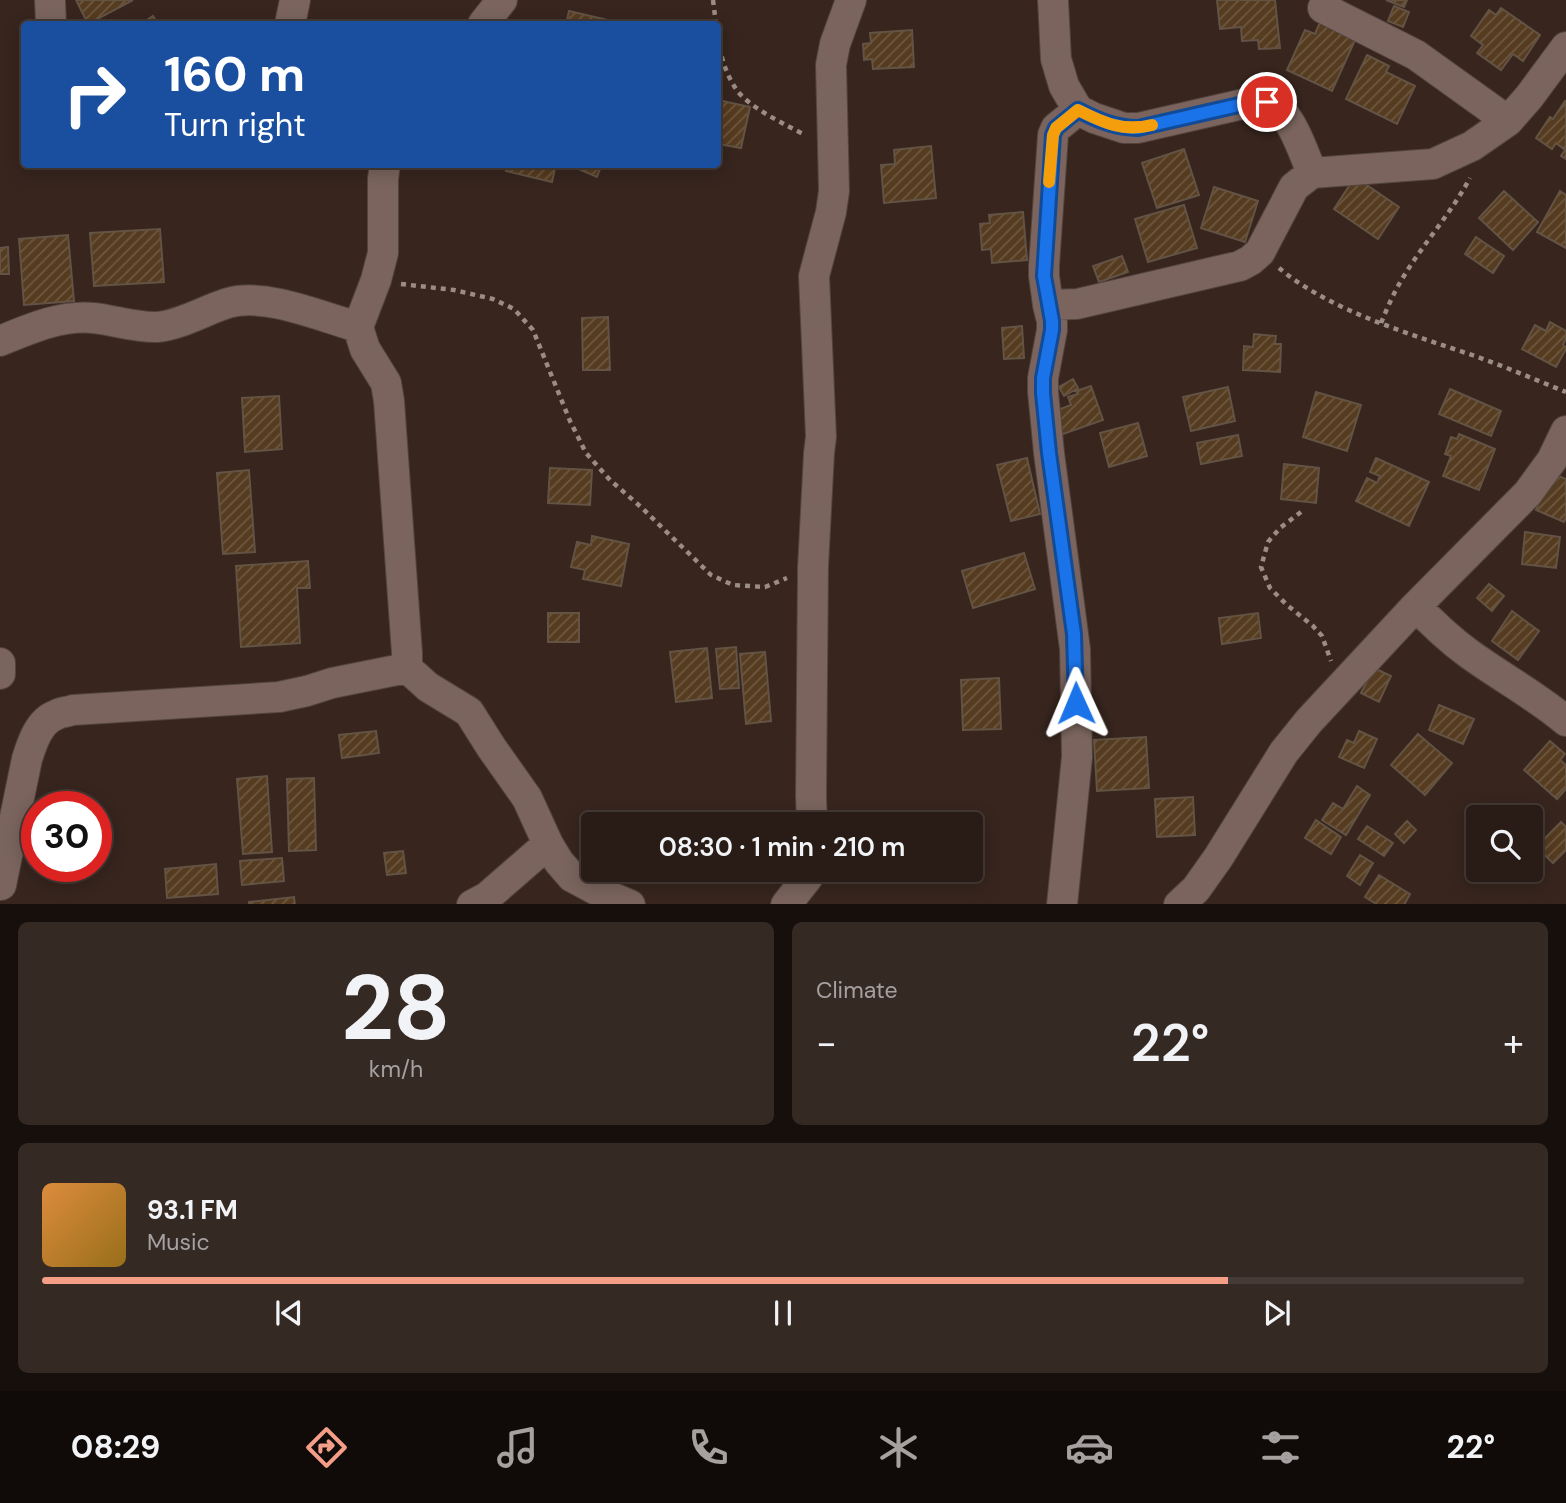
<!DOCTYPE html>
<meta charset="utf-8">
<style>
body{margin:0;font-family:"DM Sans",sans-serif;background:#352923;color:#f1f3f6;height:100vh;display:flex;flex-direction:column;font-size:26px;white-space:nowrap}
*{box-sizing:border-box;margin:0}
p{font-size:23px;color:#a5a1a1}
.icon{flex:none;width:38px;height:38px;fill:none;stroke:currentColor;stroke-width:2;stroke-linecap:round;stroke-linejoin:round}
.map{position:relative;height:904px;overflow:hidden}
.details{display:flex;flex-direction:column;gap:18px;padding:18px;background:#170f0c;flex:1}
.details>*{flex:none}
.hud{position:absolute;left:21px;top:21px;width:700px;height:147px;border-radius:7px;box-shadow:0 4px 18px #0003,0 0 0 2px #453a35;background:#1a4fa0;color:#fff;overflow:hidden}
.controls{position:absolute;left:1466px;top:805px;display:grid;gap:14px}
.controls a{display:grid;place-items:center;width:77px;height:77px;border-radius:7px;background:#291c16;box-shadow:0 4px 18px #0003,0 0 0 2px #453a35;font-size:35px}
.speed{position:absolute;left:21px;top:791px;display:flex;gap:14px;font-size:35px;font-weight:700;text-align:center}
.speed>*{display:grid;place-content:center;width:91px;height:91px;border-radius:50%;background:#291c16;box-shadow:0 4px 18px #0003,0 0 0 2px #453a35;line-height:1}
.speed .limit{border:10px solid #d22;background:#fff;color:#111}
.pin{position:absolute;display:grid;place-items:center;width:60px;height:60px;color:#fff;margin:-30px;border:4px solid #fff;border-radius:50%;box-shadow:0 2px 7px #0007}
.me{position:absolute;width:77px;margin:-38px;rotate:359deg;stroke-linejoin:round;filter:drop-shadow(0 0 5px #0008)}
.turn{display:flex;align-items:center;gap:24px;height:147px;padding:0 28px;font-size:32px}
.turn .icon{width:91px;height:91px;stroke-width:2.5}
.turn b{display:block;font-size:49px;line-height:60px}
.big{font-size:52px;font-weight:600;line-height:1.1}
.details .tile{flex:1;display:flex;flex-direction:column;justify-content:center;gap:10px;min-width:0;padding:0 24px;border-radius:10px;background:#352923}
.details .dial{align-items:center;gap:0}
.dial b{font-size:91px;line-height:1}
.song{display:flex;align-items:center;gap:21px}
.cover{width:84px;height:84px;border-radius:10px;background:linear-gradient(135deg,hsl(30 70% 55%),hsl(40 70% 35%))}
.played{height:7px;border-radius:4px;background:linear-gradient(90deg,#f49e87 80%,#453a35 80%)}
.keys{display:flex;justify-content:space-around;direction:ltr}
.heat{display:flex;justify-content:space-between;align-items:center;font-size:38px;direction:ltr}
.details .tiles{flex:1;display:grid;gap:18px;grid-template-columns:1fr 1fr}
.tile:last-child{grid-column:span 2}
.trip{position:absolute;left:581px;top:812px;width:402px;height:70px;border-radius:7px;background:#291c16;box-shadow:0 4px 18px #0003,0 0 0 2px #453a35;font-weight:600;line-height:70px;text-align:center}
.dock{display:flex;height:112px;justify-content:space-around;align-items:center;background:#100b09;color:#a5a1a1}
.dock .icon{width:49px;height:49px}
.dock .on{color:#f49e87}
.dock b{font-size:32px;color:#f1f3f6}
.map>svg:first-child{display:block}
.building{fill:url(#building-hatch);stroke:#625344;stroke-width:2}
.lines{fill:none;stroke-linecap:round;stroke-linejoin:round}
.street-casing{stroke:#52433d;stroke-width:32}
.path{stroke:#9b8c86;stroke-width:4.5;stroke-dasharray:5 5;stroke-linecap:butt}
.street{stroke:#7a645d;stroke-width:30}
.route-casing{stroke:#114b97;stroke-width:18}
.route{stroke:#1a73e8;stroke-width:12}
.slow{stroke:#f59e0b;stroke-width:12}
</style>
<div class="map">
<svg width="1566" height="905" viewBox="0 0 1566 905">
<defs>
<pattern id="building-hatch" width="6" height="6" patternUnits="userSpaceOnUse" patternTransform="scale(1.75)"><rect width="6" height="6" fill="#553b1f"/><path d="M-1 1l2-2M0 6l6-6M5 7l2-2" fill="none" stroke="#6e5840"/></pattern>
</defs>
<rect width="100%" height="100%" fill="#37251e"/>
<path class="building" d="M76,0h57l-45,24z
M1217,0h58l5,48 -21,1 -1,-9 -16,1 -1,-14 -21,2z
M1386,0h21l-3,7z
M1394,6l15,6 -6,15 -15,-6z
M1501,8l39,27 -17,26 -10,-7 -12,16 -24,-17 6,-8 -12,-9 18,-26 7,5z
M569,11l43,10 -1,3h-45z
M153,16l5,8h-17z
M1320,22l36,16 -24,53 -45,-21 18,-40 10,4z
M912,30l2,37 -41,2 -1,-10 -8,1 -1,-16 8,-1 -1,-10z
M1367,55l22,11 -3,6 29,14 -18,38 -51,-25z
M718,100l32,7 -9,41 -23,-4z
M1565,101l1,1v57l-5,-3 4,-6 -9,-7 -4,6 -16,-11 14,-21 3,2z
M931,146l5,52 -52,5 -3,-38 14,-1 -1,-14z
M1184,149l15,46 -42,13 -15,-45z
M508,164h48l-4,18 -46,-11z
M567,164h35l-5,13z
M1355,177l44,30 -21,32 -44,-30z
M1214,187l44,14 -13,41 -44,-14z
M1504,191l34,31 -25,28 -34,-32z
M1560,191l6,4v53l-29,-16z
M1184,205l13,43 -49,14 -13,-43z
M1023,212l4,48 -35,3 -1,-14 -9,1 -2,-26 10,-1 -1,-8z
M160,229l4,53 -70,4 -4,-53z
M68,235l6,66 -50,4 -5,-66z
M1476,237l28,19 -11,17 -28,-19z
M8,247l1,27h-9v-26z
M1122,256l6,16 -29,10 -6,-16z
M608,317l2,53h-27l-1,-52z
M1550,322l16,9v7l-3,7 3,2v2l-10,18 -34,-18 13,-24 11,6z
M1022,326l2,32 -20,1 -2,-31z
M1254,334l22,2 -1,8h6l-1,28 -37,-2 1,-24 9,1z
M1073,379l5,9 -14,8 -5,-9z
M1091,386l12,34 -40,14 -8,-23 16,-6 -3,-8 10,-3 -2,-3z
M1228,387l7,34 -44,10 -8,-34z
M1450,389l51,22 -10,25 -52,-22z
M1316,392l45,13 -14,46 -44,-14z
M279,396l3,53 -37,3 -3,-54z
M1138,423l9,33 -38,11 -9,-34z
M1459,434l36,15 -16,41 -36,-14 8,-20 -6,-2 6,-17 6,2z
M1238,435l4,21 -41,8 -4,-21z
M1027,458l13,56 -29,7 -14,-56z
M1376,458l53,24 -20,44 -53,-25 11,-23 10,5 3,-7 -10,-4z
M1284,464l35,4 -3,35 -35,-4z
M550,468l42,2 -2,35 -42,-2z
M249,470l6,82 -32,2 -6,-81z
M1551,473l15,6v39l-2,4 -28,-12z
M1525,532l35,5 -4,31 -34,-4z
M592,536l37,8 -8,42 -38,-7 2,-9 -14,-3 6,-25 14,3z
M1024,553l11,36 -62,19 -11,-37z
M308,561l2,27h-13l3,55 -59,4 -5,-81z
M1489,584l15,12 -12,15 -15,-13z
M1512,611l27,20 -21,29 -26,-19z
M548,613h31v29h-31z
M1258,613l3,25 -39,6 -3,-26z
M736,647l3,41 -19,1 -4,-40z
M707,648l5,50 -36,4 -6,-50z
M765,652l6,69 -25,3 -6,-70z
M1374,668l17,8 -12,26 -18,-9z
M999,678l2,51 -38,1 -2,-50z
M1439,705l35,14 -11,25 -34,-14z
M376,731l3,22 -37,5 -3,-23z
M1359,731l18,8 -13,29 -25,-11 8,-17 7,3z
M1418,734l34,29 -27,32 -34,-30z
M1146,737l3,51 -52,3 -3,-51z
M1550,741l15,13 -5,6 6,5v24l-9,10 -33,-29z
M267,776l5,76 -29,2 -6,-75z
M314,778l2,72 -27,1 -2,-72z
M1357,786l13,9 -24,40 -24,-15 11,-17 10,6z
M1193,797l2,38 -38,2 -2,-38z
M1316,820l25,17 -10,17 -26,-16z
M1407,821l9,9 -12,13 -9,-9z
M1561,822l5,5v23l-13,13 -17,-16z
M1367,826l26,17 -9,13 -26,-17z
M403,851l3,22 -19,2 -3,-22z
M1360,855l13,8 -13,22 -13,-9z
M282,858l2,23 -42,4 -2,-24z
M216,864l2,30 -51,4 -2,-29z
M1379,875l31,19 -6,11h-26l-13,-8z
M294,897l1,8h-46v-3z"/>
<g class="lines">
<g class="street-casing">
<path id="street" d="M50,0l1,24
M1053,0l3,59 8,27 14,24 16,8 30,10h14l114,-26c6,0 12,-1 17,1 22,8 34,49 43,70
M1323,8l93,47 92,66
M290,24l5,-24
M483,24l19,-24
M385,164l-2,15v74l-7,27 -18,47 7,22 21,34 3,18 18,252v15l21,19 41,25 22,35 36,51 21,46 11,18 13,15 30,16 28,12
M1048,305l29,-1 163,-38 11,-6 9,-8 34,-65 18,-14 121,-9 39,-18 36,-25 21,-24 37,-50
M0,341c29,-12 60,-26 93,-23 21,2 43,10 64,9 24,-2 48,-17 71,-24 37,-11 94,14 130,24
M1416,606c16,17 33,33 52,47 33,24 67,42 98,68
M0,663v11
M812,824l-1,-28 2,-229 6,-114 2,-16 -7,-161 17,-64 3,-21 -3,-126 4,-21 16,-44
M1,885l26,-126c5,-16 12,-38 29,-44 5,-3 12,-3 17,-5l206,-13 28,-6 25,-8 75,-15
M472,905l15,-8 61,-53
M786,905l22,-28 2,-7
M1062,905l15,-148 -2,-108 -26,-196 -6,-61v-14l9,-48v-9l-4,-16 -4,-29v-10l9,-131 3,-7 22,-18
M1179,905l17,-16 22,-31 66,-106 25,-31 107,-115 112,-113 24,-33 14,-29"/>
</g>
<path class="path" d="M713,0l3,24
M718,37c2,18 8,37 18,52 12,18 50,36 69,46
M1279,268c51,43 134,67 196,88 31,11 61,24 91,36
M401,284l53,6 39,9 21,10 19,21 37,91 16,32 24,27 31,27 70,68 22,10 32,2 22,-9
M1381,323c5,-12 10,-24 16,-35 21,-39 52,-71 73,-110
M1301,512l-21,16 -12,14 -7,25 9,21 17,17 26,21 9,10 9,25"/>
<use href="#street" class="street"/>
</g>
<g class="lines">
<g class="route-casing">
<path id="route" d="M1076,703l-2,-69 -25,-181 -6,-60v-15l9,-48v-9l-8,-45 9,-141 3,-7 22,-18c19,10 38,18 60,18l114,-26h15"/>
</g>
<use href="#route" class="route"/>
<path class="slow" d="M1049,182l4,-47 3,-7 22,-18c26,13 45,22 74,15"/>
</g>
</svg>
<div class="controls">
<a><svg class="icon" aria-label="search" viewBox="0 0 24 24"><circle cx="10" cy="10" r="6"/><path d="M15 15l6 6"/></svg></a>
</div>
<div class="speed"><div class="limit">30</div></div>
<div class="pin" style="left:1267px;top:102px;background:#d93025"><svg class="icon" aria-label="arrive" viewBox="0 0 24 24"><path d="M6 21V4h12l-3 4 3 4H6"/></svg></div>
<svg class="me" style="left:1076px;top:703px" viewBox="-20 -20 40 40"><path d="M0-17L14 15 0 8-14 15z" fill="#1a73e8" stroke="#fff" stroke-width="4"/></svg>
<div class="trip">08:30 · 1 min · 210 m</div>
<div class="hud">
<div class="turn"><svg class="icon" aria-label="right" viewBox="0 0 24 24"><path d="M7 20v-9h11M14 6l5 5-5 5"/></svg><div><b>160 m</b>Turn right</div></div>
</div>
</div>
<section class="details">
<div class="tiles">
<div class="tile dial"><b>28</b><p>km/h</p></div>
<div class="tile"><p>Climate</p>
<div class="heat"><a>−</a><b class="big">22°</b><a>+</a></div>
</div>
<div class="tile">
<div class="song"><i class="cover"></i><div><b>93.1 FM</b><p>Music</p></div></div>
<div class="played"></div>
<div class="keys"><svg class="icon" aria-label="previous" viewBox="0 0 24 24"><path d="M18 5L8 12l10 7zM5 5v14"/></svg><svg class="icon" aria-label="pause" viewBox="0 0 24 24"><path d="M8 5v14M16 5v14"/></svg><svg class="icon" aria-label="next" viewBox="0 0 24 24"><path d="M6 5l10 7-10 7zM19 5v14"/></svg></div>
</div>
</div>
</section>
<nav class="dock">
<b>08:29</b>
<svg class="icon on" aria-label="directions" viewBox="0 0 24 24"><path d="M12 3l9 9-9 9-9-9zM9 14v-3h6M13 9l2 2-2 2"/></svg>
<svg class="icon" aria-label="music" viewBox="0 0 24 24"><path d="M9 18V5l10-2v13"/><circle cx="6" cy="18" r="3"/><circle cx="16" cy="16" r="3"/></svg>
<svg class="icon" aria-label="phone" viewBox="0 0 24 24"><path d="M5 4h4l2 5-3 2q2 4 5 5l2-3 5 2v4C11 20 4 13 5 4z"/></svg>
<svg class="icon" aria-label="climate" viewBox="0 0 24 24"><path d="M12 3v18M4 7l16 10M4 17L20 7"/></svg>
<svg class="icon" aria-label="car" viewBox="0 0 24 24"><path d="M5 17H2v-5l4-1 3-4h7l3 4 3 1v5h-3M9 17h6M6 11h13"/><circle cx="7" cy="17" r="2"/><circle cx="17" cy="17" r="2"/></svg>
<svg class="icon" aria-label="filters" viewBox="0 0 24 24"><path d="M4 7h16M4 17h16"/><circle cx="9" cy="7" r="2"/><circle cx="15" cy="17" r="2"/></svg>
<b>22°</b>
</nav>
